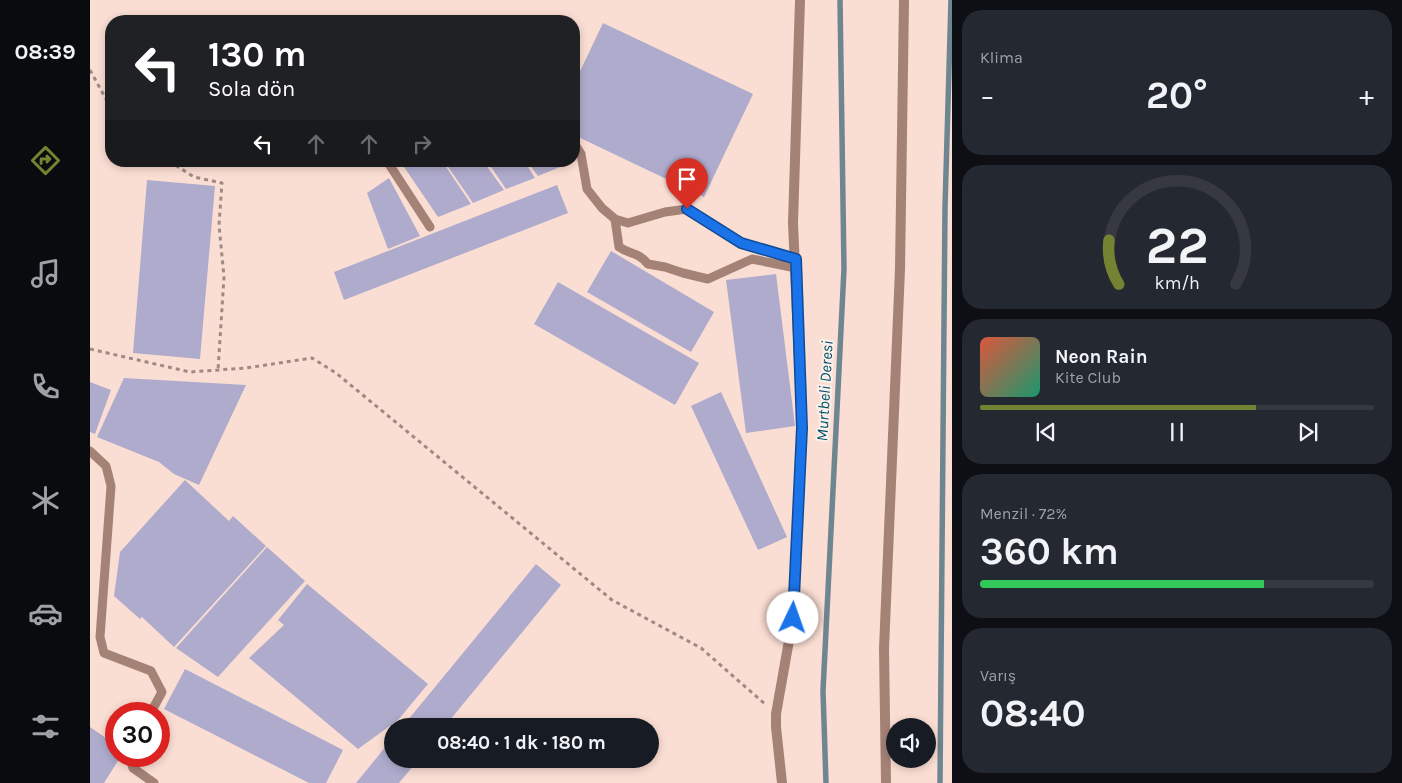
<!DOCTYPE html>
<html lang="tr">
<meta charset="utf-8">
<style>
body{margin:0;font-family:Karla,sans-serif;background:#242831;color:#f1f3f6;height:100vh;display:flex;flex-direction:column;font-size:19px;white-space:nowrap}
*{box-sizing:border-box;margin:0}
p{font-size:16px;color:#9ea1a6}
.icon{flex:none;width:28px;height:28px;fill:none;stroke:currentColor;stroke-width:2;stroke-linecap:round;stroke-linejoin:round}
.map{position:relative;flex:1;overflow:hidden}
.drawer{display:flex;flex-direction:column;gap:10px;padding:10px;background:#0d0f14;width:450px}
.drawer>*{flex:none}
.guide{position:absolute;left:15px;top:15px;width:475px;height:152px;border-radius:20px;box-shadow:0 2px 8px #0003;background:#202124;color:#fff;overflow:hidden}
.controls{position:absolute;left:796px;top:718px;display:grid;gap:10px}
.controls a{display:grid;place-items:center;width:50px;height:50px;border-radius:50%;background:#171b24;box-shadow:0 2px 8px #0003;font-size:25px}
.speed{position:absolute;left:15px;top:702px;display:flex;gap:10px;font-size:25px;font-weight:700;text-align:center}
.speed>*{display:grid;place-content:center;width:65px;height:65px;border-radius:50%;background:#171b24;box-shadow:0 2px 8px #0003;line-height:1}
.speed .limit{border:8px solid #d22;background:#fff;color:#111}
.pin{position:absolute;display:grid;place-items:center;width:42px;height:42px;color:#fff;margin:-51px -21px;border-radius:50% 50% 50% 0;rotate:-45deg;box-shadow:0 0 5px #0007}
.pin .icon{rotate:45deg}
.me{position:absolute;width:55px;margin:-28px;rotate:3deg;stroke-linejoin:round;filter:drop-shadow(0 0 4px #0008)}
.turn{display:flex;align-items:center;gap:18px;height:105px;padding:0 20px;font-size:22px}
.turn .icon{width:65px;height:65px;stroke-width:2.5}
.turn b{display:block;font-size:35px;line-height:42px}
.lanes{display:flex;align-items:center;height:48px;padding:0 20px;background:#0003;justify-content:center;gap:25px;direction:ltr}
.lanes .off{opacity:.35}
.big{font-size:38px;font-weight:700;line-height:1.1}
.drawer .card{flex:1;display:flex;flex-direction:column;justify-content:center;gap:8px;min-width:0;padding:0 18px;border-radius:20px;background:#242831}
.drawer .dial{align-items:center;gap:0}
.dial svg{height:130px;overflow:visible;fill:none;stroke:#363941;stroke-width:7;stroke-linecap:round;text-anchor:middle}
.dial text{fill:#f1f3f6;stroke:none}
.song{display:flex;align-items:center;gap:15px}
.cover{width:60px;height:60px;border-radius:8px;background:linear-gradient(135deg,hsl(10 70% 55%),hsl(160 70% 35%))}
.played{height:5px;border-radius:2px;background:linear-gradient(90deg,#748332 70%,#363941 70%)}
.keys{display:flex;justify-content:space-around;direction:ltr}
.heat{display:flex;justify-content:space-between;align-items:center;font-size:28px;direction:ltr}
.charge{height:8px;border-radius:4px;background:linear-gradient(90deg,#34c759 72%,#363941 0)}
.trip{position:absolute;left:294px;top:718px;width:275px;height:50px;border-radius:25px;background:#171b24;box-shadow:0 2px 8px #0003;font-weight:700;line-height:50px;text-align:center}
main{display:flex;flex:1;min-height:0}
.dock{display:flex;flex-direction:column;width:90px;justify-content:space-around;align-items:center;background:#090b0e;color:#9ea1a6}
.dock .icon{width:35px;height:35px}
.dock .current{color:#748332}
.dock b{font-size:22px;color:#f1f3f6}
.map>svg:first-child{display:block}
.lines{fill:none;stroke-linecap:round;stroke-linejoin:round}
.stream{stroke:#6e868f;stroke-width:5.5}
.building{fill:#afabcc}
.path{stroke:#9e8a82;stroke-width:3;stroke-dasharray:4 4;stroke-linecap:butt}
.lane{stroke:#a58276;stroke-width:9}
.street{stroke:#a58276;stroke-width:10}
.route-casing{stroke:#114b97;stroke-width:12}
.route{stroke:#1a73e8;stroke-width:9}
.labels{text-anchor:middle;stroke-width:4;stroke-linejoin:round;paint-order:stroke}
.water-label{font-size:16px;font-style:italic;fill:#005166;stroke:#fbf0eb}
</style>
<main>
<nav class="dock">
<b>08:39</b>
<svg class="icon current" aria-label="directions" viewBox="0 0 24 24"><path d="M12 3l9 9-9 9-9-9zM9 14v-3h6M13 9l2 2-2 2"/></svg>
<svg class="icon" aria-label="music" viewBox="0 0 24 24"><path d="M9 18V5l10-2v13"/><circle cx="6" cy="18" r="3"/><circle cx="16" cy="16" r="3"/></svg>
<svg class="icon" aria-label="phone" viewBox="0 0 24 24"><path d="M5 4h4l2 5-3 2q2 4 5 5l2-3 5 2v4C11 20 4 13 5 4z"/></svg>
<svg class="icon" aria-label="climate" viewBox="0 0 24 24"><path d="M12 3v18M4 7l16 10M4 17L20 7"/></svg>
<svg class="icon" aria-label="car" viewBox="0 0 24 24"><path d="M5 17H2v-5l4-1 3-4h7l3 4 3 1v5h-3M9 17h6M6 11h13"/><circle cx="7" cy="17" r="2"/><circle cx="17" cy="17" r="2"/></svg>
<svg class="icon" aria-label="filters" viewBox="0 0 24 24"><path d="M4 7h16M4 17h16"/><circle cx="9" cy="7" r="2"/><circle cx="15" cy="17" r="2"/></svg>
</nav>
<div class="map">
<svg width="862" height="783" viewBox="0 0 862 783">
<rect width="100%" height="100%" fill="#fbded3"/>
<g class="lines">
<path class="stream" d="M736,783l-3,-92 21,-422 -4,-269
M850,783l5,-575 6,-208"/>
</g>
<path class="building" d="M513,23l150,71 -49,103 -130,-62v-51z
M484,156l3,4 -39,16 -11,-15h47z
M310,161h42l29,43 -33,13z
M354,161h39l21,29 -31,13z
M397,161h37l11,17 -29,11z
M299,178l31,58 -32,13 -21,-56z
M57,180l68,6 -15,173 -67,-6z
M467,185l11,28 -224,87 -10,-28z
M521,251l103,61 -23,40 -104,-60z
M686,274l19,152 -49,7 -20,-153z
M468,282l141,81 -24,42 -141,-81z
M34,378l122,7 -47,100 -25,-11 -15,-12 -62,-25z
M0,382l21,8 -16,44 -5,-2z
M631,392l66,145 -29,13 -67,-144z
M95,480l44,41 4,-5 33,30 -92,101 -32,-30 -2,2 -26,-23 6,-44z
M177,547l38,34 -87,96 -42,-29z
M446,564l25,21 -116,141h-42z
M217,584l121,100 -30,36 -40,29 -109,-91 35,-33 -6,-5z
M95,669l158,81 -17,33h-17l-145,-74z
M0,727l26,18v11h5l-17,27h-14z
M302,739v20h27l-20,24h-43z"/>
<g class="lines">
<path class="path" d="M0,70l17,31 4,4
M79,161l25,16 28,6 -3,42 5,52 -6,93
M0,349l100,23 56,-4 66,-10 24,15 276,227 89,48 64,56"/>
<path class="lane" d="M484,143l7,11 6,35 15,19 13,11 13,4 37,-11 22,-3 54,34 55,16
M297,161l43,66
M525,219l4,28c12,8 18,4 29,17l17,3 18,6 25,6 44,-20 44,9
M0,451l16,15 5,20 -11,151 4,16 47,18 11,21 -12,22
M39,756l4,12 21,15"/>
<path class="street" d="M692,783l-6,-56v-13l17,-96 9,-190 -9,-205 7,-223
M796,783l-2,-134 16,-380 4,-269"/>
</g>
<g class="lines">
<g class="route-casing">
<path id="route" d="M597,209l54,34 55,16 6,169 -9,190"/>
</g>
<use href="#route" class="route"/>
</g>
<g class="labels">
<g class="water-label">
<text transform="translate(734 391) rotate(-87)" y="6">Murtbeli Deresi</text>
</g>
</g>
</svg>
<div class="controls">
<a><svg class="icon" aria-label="sound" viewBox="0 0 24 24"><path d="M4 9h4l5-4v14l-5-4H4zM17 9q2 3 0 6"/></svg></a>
</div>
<div class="speed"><div class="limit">30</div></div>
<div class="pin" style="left:597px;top:209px;background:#d93025"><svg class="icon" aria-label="arrive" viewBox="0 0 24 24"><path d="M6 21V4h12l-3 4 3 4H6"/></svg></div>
<svg class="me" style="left:703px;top:618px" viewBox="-20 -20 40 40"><circle r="19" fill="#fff"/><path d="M0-13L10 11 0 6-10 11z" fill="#1a73e8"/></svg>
<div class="trip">08:40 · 1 dk · 180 m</div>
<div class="guide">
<div class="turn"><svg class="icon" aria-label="left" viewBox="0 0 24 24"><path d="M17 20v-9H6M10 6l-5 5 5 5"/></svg><div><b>130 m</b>Sola dön</div></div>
<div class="lanes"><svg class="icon" aria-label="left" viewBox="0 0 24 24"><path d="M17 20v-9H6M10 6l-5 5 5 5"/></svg><svg class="icon off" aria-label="ahead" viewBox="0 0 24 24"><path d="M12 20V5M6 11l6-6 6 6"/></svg><svg class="icon off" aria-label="ahead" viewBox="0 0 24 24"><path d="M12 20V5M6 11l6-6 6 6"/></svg><svg class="icon off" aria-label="right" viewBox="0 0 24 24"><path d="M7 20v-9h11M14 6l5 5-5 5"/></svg></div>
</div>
</div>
<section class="drawer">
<div class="card"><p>Klima</p>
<div class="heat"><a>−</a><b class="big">20°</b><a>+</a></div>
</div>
<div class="card dial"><svg viewBox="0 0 100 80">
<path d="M14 69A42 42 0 1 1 86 69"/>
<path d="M14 69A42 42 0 0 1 8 42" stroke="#748332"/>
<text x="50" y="56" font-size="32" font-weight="700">22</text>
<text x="50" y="72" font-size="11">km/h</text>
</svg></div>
<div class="card">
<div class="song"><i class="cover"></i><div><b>Neon Rain</b><p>Kite Club</p></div></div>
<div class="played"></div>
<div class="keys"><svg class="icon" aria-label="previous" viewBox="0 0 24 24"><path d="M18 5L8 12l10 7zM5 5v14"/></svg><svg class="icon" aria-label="pause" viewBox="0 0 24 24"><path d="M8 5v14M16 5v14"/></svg><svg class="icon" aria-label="next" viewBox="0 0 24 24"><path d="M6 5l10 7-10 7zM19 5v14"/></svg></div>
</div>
<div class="card"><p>Menzil · 72%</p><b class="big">360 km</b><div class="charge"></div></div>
<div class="card"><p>Varış</p><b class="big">08:40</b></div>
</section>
</main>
